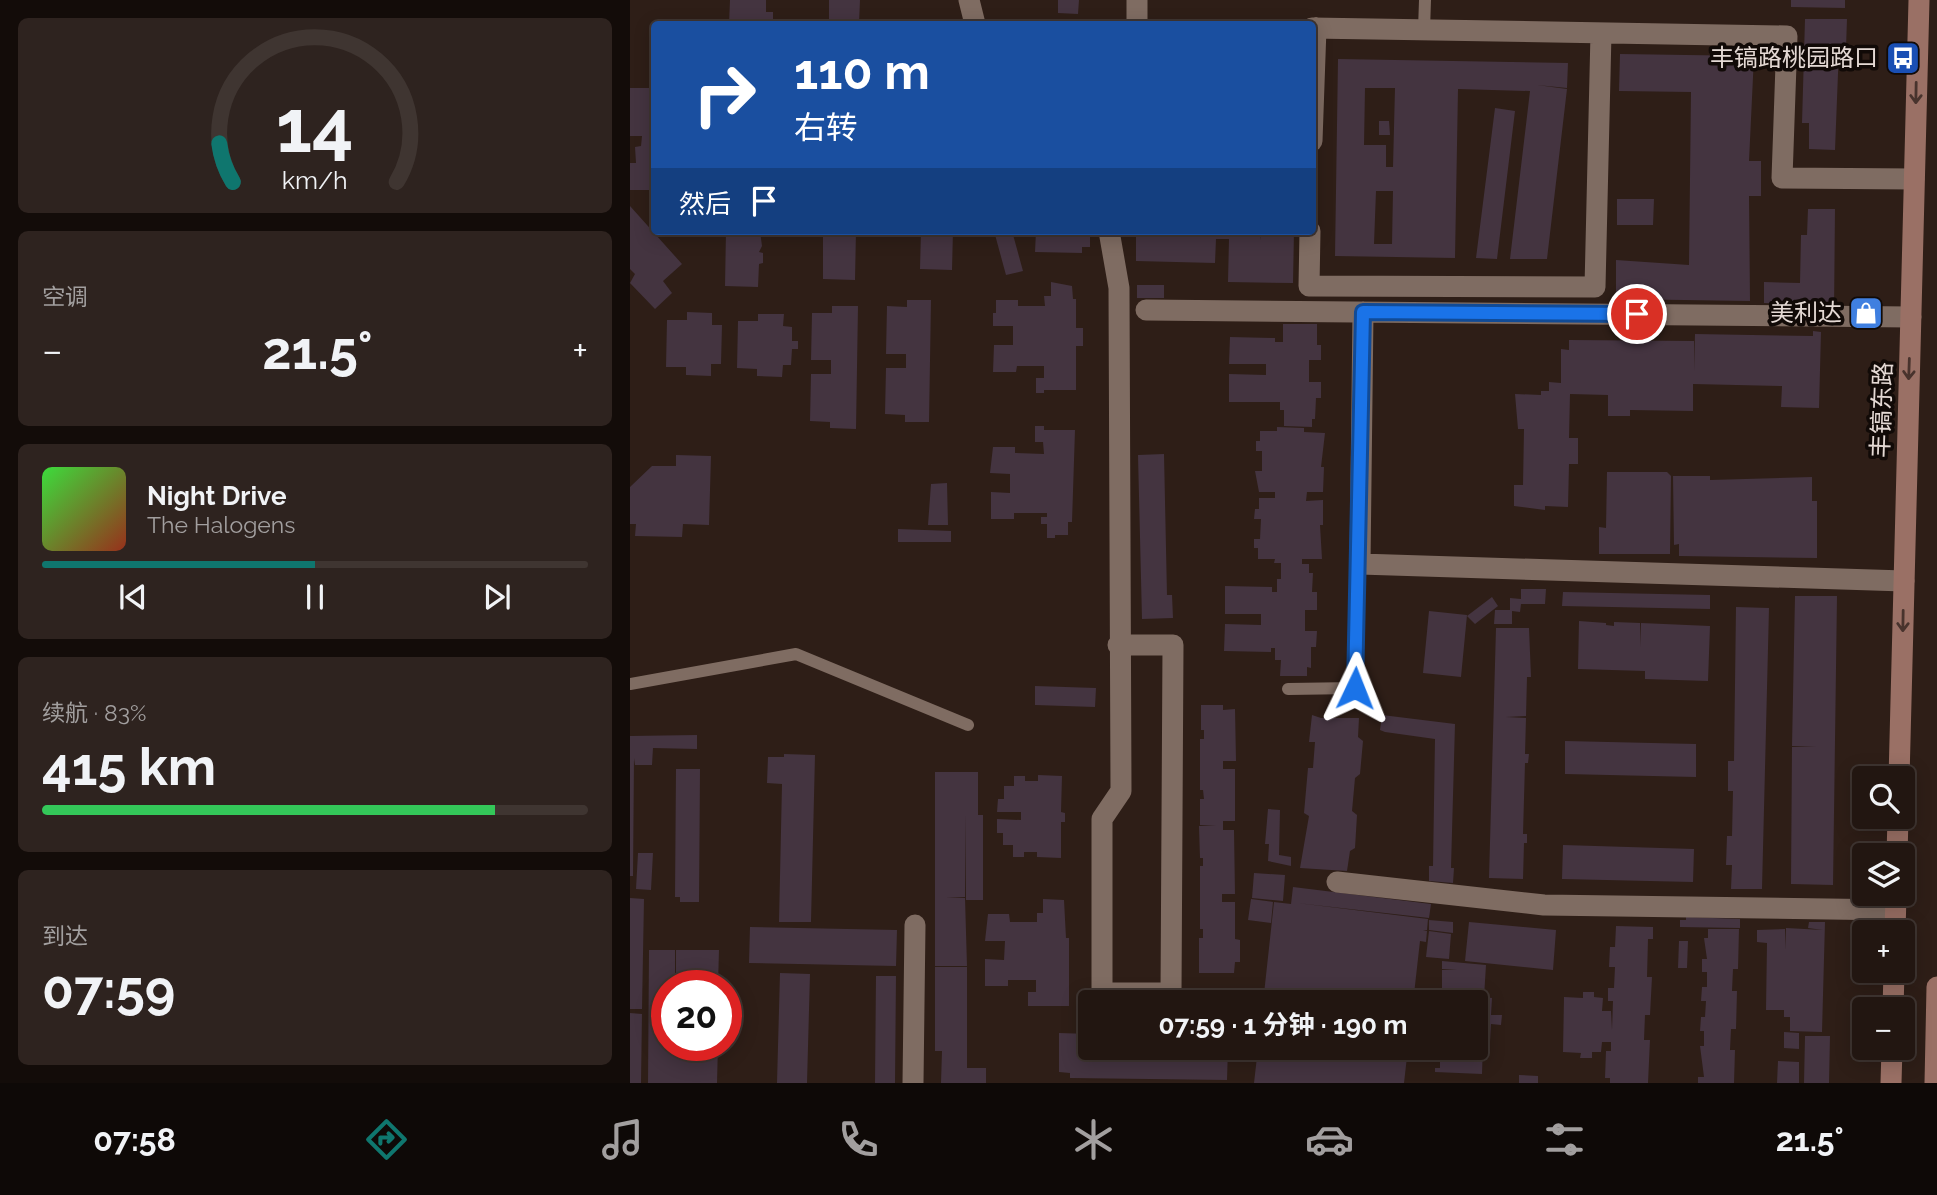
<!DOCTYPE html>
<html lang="zh">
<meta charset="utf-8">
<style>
body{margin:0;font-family:Raleway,"Noto Sans SC",sans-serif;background:#2e231f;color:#f1f3f6;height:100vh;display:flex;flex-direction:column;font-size:26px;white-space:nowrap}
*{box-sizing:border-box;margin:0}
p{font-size:23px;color:#a29f9f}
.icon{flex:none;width:38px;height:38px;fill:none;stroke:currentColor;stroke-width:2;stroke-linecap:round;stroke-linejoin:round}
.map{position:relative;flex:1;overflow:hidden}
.sheet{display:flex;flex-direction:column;gap:18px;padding:18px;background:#130c09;width:630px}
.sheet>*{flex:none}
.hud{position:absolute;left:21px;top:21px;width:665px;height:214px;border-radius:7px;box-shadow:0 4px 18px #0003,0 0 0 2px #3f3531;background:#1a4fa0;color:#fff;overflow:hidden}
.fabs{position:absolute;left:1222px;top:766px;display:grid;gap:14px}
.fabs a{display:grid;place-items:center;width:63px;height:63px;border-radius:7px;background:#221611;box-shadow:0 4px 18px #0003,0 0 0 2px #3f3531;font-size:35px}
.speed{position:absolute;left:21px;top:970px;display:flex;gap:14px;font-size:35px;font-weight:700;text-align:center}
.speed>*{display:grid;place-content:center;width:91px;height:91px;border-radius:50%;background:#221611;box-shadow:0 4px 18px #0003,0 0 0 2px #3f3531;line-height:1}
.speed .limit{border:10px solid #d22;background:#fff;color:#111}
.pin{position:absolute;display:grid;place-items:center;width:60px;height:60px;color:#fff;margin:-30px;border:4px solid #fff;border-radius:50%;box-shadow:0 2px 7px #0007}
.me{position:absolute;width:77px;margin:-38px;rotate:2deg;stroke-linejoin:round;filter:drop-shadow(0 0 5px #0008)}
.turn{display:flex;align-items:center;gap:24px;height:147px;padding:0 28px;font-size:32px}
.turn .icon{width:91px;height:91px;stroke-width:2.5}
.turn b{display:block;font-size:49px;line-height:60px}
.then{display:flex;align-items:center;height:66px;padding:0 28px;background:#0003;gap:14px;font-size:26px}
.big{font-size:52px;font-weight:700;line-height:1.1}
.sheet .card{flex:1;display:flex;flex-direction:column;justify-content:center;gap:10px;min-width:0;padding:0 24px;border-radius:10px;background:#2e231f}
.sheet .dial{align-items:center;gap:0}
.dial svg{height:182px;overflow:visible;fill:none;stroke:#3f3531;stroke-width:7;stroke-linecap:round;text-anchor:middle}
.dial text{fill:#f1f3f6;stroke:none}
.song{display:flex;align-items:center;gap:21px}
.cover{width:84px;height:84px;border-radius:10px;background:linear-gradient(135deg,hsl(120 70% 55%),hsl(10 70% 35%))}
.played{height:7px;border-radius:4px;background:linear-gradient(90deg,#0f766e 50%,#3f3531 50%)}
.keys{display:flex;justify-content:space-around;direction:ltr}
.heat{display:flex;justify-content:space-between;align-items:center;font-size:38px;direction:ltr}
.charge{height:10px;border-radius:5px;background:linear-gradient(90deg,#34c759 83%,#3f3531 0)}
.trip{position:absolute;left:448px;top:990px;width:410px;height:70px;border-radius:7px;background:#221611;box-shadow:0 4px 18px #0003,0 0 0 2px #3f3531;font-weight:700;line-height:70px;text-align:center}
.dock{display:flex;height:112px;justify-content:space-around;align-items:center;background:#0e0907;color:#a29f9f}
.dock .icon{width:49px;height:49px}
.dock .on{color:#0f766e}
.dock b{font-size:32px;color:#f1f3f6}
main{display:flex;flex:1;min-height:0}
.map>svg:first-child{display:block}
.building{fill:#443440;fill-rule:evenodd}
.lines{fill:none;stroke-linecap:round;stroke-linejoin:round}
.lane{stroke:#7f6c62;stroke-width:12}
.street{stroke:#7f6c62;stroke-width:21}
.secondary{stroke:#9a7065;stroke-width:21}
.oneway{stroke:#48332d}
.route-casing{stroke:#114b97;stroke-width:18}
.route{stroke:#1a73e8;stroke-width:12}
.labels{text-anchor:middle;stroke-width:7;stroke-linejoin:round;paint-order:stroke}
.poi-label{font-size:24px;fill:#e4d9d4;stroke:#110a07;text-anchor:end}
.street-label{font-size:24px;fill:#e4d9d4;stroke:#110a07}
</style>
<main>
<section class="sheet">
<div class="card dial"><svg viewBox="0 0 100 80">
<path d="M14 69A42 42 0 1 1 86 69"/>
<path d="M14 69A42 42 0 0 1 8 52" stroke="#0f766e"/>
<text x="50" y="56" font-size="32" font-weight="700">14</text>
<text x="50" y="72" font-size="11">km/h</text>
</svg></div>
<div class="card"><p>空调</p>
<div class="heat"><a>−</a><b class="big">21.5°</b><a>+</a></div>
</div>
<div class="card">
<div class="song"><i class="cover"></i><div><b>Night Drive</b><p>The Halogens</p></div></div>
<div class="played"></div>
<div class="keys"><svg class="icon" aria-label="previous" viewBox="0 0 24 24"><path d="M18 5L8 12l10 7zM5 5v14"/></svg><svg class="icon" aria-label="pause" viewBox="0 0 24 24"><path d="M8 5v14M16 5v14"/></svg><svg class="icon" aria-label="next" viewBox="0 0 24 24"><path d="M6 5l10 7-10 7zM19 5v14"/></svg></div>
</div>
<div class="card"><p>续航 · 83%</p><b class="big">415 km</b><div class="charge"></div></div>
<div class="card"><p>到达</p><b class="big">07:59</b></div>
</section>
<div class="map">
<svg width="1307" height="1083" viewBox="0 0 1307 1083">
<rect width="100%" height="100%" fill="#2e1e17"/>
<path class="building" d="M100,0h36v12h7v9h-7v3h-37z
M199,0h31l-1,24h-30z
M428,0h21l-1,14 -20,-1z
M1161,0h54v8l-54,-1z
M1175,19h42l-1,29h-7l-4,102 -26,-1v-26h-7z
M990,54l134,2 -5,105h12v35h-12l1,105 -134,-2v-39l73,5 2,-173 -72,-1z
M708,59l230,4 -1,25 -30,-3 30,4 -20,170h-37l20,-168 -72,-2 -3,169 -120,-2zM735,88h30l-2,79h-7v-22h-22zM746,191h17l-1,53h-18z
M0,88h24v102h-24v-27h6l-1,-16 6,-1 1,-10h-12z
M865,108l20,3 -18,148 -21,-1z
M749,121h10l1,14h-11z
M987,199h37l-1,26h-36z
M0,206l52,58 -19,17 9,12 -17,16 -25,-26 5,-9 -5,-5z
M1178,209h27l-1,103 -34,-1v-7l-36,-1v-21l36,1 1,-48h6z
M96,231h34l2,15 -3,6 4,1v10l-4,1 -1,23 -33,-1z
M193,231h33l-1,49 -32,-1z
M291,231h32l-1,39 -32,-1z
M364,231h18l11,40 -17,4z
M406,231h54v16h-8v6l-47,-1z
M506,231h124l1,9v-9h33l-1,52 -65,-1 1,-43h-13l-1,24 -79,-2z
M421,282l21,4 1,13h3v29h7v18h-7v44h-32v3h-8v-15h8v-12h-27l-1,6h-23l1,-27h19v-19h-20v-13h3v-13h22v6h27l-1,-10h7z
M507,285h27v13h-27z
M277,300h24l-2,122h-24v-7l-20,-1 1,-46h20v-14h-20l1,-48 20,1z
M202,306h26l-2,123 -26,-1v-6l-20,-1 1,-47h20v-14h-20l1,-47h20z
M57,312l25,1v12h10l-1,39h-10v12l-25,-1v-8h-20l1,-47h20z
M128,314h26l-1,12 9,1v14h6v8h-6l-1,16h-8l-1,12 -25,-1v-7l-20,-1 1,-47h20z
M653,324h34v21h4v15h-12v22h12v16h-5l-1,21h-3v8l-28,-1v-16h-4v-8h-51v-28l37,1v-11h-37l1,-27 45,1v4h8z
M1183,331l8,1 -2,76 -38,-1 1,-21 -89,-2v27l-63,-1v6h-22v-21l-38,-1 -1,44h9v26h-9l-1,43 -23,-1v4l-31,-4v-21h9l1,-56h-6l-3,-35 26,1v-4h8v-9l12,1v-34l8,1v-10l125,1v30l1,-37 118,2z
M405,426h9v4h31l-3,92h-4v13h-13v3h-8v-14h-6v-7h6v-4h-33v6h-23v-27l19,1v-19l-20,-1 3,-26h22v6l29,1 -1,-12h-8z
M647,427l27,1v4l21,1 -4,34h3l-1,25h-16l-1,9 17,-1v25h-3l2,34h-20v5h7v9h4l-1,19h5v18h-12v21h12l-1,16h-5v21l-4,-1v9h-27l1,-16h-6v-12h-4v4l-47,-1 1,-27 36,1v-11h-36v-28l47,1v5h5v-13h4v-16h-7l1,-4h-17v-11h-4v-9h6l1,-20h-7l1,-10h4v-11h16v-6h-16l-4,-21h7v-20h-6v-10h4v-10h17z
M534,454l3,141h5l1,23 -31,1 -4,-164z
M46,455l35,1 -2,69 -26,-1 -1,13 -47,-1 1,-12h-6v-37l22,-21h24z
M977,472h60l4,4 -1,78h-71v-27l7,1z
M1043,476h37v4l102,-3v24h5v57l-138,-2v-12l-5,1z
M317,483l1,42h-20l3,-41z
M268,529l53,2v11h-53z
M891,589h25l-1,15h-24l-1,8 -8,-1v13h-18l1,-14h15v-12l11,1z
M933,592l147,3v14l-148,-3z
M1165,596h42l-4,289 -42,-1 1,-137h24l-24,-1z
M862,597l6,9 -23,18 -8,-8z
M1106,607l33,1 -7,281h-31l1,-24h-6l1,-29h5l1,-45h-5v-30h6z
M799,611l38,4 -6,62 -38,-4z
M949,621l27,2v2l8,1v-4l26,1v24l1,-24 69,3 -2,55 -63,-2v-8l-67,-2z
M866,628h33l2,49h-4l-1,39 -20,1 20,1 -1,36h4l-1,9h-3l-2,71h4v9h-3l-1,36 -34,-1z
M405,686l61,2 -1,19 -60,-2z
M571,705h22v5l12,-1 1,52h-13v8h12v52h-12v9h11l1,64h-13v8h13v37l5,1v22h-5l-1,11h-35v-35h4v-9h-3v-63h3v-8h-3l-1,-32h17l-16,-1v-26h4l-1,-9h-3v-51h4v-9h-3z
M682,715l9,3h38l-1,19 5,4 -3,33 -5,4 -3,33 5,4 -2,33 -5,3 -3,20 -47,-3 9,-52 -5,-3 4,-45h5l2,-26h-6z
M752,715l73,9 -4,144h3l-1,15 -24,-2v-15h4l2,-127 -50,-7 -5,-2z
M67,735v14l-44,-1 -1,17h-17l-1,-7 -1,118h-3v-140z
M935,741l131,3v33l-131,-3z
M154,754l31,1 -4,167h-32l3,-138 -15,-1 1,-26h16z
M46,769h24l-1,133h-19v-5h-5z
M305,772h43v43h5v85h-17v-86l-1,83h-19l19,1 2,68h-32z
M408,775l24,1 -1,36 4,1v9h-4v36l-24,-1v-5h-13v5h-11v-12h-10v-12h-6v-14l24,1v-8h-24l1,-13h6v-13h10v-10h11v5h13z
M638,809l12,1 -1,45 12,2v9l-23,-5 1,-17h-4z
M933,845l131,4 -1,33 -131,-3z
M8,853h15l-2,37 -15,-1z
M624,873l31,2 -2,26 -31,-3z
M663,887l138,17 -2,14 -132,-15 131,16 -1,11 -4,1h4l-1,11 -6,-1 -7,62h-150l11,-101 17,2z
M0,898l14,1 -2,110h-12z
M413,899l21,1 2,38h3v68h-41v-14h8v-12h-28v6h-23v-27l19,1 1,-19h-20l3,-27h21l1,8h27v-9h6z
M621,899l22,3 -2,21 -23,-3z
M1056,917l54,2v9l-60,-1v-7h6z
M799,920l24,2v11l-24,-3z
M839,922l87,8 -3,40 -88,-9z
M1179,922h16l-3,110 -32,-1v-14h-6v-7h-18l1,-67 -10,-1v-12l28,-1 1,21v-22l37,2 -15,-2z
M986,926l37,1v12h-5l-1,38h5l-2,38h-5l-1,25h6l-2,43h-38v-5h-5l1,-27h5v-9h-9l-1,10h-9v6h-12l1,-5 -18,-1 1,-55 19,1v-6h11v5l9,1 -1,13h9l1,19 1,-29h-5v-13h6l1,-21h-6l1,-20h5z
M120,927l147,3 -1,36 -147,-3z
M1078,929h31l-1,40h-5l-1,22h5l-1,38h-5l-1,21h5l-1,33h-36v-6h6l-4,-31h4v-15h-4l1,-14h4l1,-16h-5l1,-14h5v-15h-5v-13h5l-3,-21h4z
M799,931l22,3 -2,25 -23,-2z
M1049,941h9l-1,27h-9z
M19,950h26v35h-8v60h51l-1,38h-69z
M46,950h43l-1,35h-42z
M812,961l44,4 -2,32 8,1 -1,17h11l-1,10 -10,-1 -1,18h-7l-1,32 -47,-2v-4h5v-20h35v-45h-33v-33h15l-15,-1z
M305,967h32v101h19v15h-45l1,-32h-7z
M150,973l30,1 -3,109h-30z
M246,976h20l-1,107h-20z
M0,1013l12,1 -1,69h-11z
M1154,1032l15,1v16l-15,-1z
M429,1033l31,1v14h138l-1,32 -157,-2v-5l-11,-1z
M1175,1036h25l-1,47h-25z
M628,1048h150l-4,35h-150z
M1148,1061l21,1v21h-22z
M889,1075l19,1v7h-19z"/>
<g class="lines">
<path class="lane" d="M794,30l1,-30
M0,684l166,-30 172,71
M658,689l67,-1 5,-124"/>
<path class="street" d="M339,0l6,24
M507,24v-24
M682,28l475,8 -5,142 132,1
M682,141l4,-113
M479,231l10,57 2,503 -19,28v174h69l2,-348h-55
M680,231l-1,55 286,1 6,-254
M516,310l765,7
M733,312l-3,252 544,17
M707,882l207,23 351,5
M283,1083l2,-158"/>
<path class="secondary" d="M1269,779l20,-779
M1267,856l1,-39
M1265,933l1,-39
M1263,1010l1,-39
M1261,1083l1,-35
M1305,1083l2,-96"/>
</g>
<defs><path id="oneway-shaft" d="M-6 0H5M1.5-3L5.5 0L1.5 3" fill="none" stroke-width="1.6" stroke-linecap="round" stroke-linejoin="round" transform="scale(1.75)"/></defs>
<g class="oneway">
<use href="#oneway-shaft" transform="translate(1286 93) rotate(91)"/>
<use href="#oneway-shaft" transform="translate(1279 369) rotate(92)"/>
<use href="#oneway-shaft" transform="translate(1273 621) rotate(91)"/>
</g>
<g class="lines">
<g class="route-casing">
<path id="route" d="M725,688l8,-376 274,2"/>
</g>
<use href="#route" class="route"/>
</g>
<defs>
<g id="bus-square" transform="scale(1.75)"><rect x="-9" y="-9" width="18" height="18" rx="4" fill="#1a4fb4" stroke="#110a07"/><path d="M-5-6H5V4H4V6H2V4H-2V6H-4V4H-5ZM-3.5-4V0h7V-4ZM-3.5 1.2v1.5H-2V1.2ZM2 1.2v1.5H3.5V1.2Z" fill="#fff"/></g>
<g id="shop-square" transform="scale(1.75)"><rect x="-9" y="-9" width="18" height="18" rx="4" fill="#3f7fe0" stroke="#110a07"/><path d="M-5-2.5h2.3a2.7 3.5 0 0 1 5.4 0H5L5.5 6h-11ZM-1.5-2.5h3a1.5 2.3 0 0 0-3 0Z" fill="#fff"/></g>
</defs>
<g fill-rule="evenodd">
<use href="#bus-square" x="1273" y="58"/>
<use href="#shop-square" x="1236" y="313"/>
</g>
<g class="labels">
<g class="poi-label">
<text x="1248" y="66">丰镐路桃园路口</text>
<text x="1212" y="321">美利达</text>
</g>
<g class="street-label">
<text transform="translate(1252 410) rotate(-88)" y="8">丰镐东路</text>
</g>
</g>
</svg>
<div class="fabs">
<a><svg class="icon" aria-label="search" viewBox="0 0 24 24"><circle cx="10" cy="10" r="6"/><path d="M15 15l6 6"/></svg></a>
<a><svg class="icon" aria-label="layers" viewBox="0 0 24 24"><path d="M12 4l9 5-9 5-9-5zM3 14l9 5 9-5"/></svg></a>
<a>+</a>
<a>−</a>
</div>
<div class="speed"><div class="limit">20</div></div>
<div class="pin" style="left:1007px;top:314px;background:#d93025"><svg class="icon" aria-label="arrive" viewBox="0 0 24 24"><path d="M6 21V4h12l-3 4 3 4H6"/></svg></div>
<svg class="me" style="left:725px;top:688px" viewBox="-20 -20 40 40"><path d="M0-17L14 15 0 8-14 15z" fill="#1a73e8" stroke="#fff" stroke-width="4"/></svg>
<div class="trip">07:59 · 1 分钟 · 190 m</div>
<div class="hud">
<div class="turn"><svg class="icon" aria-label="right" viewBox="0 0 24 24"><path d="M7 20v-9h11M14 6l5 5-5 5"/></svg><div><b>110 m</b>右转</div></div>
<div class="then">然后<svg class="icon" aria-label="arrive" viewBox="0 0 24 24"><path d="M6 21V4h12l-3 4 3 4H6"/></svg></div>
</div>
</div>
</main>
<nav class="dock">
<b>07:58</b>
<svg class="icon on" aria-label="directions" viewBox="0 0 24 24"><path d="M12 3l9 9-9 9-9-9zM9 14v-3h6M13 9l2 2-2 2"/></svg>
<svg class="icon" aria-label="music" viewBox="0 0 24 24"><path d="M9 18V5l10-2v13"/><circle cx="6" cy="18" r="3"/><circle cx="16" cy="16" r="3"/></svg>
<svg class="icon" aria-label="phone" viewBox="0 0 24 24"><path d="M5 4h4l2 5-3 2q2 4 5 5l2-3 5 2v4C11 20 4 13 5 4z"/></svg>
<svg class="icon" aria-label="climate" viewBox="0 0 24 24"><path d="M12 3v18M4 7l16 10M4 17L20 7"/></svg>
<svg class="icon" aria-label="car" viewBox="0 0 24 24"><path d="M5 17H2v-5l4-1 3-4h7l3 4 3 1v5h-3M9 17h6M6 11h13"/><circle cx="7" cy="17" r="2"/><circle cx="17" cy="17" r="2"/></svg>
<svg class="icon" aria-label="filters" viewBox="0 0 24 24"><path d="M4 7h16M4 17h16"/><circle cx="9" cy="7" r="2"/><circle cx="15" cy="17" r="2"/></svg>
<b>21.5°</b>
</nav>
